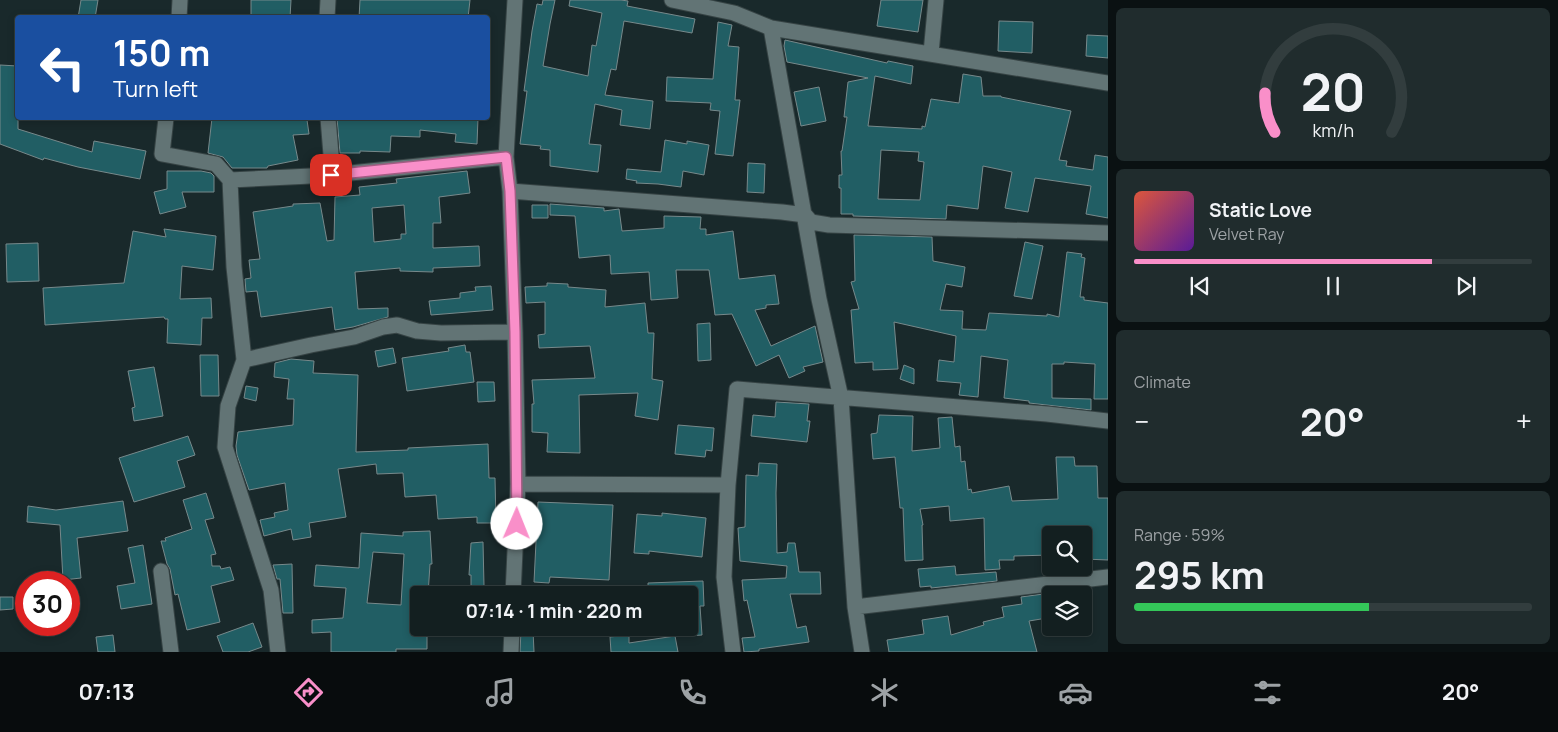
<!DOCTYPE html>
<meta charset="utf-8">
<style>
body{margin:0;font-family:Manrope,sans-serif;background:#202c2d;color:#f1f3f6;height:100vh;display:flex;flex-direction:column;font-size:19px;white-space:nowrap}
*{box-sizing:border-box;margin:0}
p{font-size:16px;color:#9da2a5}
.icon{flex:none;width:28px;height:28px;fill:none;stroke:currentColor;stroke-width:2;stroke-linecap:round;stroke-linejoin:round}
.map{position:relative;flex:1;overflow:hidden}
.details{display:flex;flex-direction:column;gap:8px;padding:8px;background:#0a1112;width:450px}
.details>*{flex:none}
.banner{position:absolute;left:15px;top:15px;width:475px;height:105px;border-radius:5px;box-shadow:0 2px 8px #0003,0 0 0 1px #323d3e;background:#1a4fa0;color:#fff;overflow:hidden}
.buttons{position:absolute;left:1042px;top:526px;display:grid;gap:10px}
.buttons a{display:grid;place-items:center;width:50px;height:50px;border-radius:5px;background:#131f20;box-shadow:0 2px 8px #0003,0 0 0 1px #323d3e;font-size:25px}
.speed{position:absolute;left:15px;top:571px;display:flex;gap:10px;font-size:25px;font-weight:700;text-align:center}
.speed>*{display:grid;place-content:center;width:65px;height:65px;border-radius:50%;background:#131f20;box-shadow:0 2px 8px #0003,0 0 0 1px #323d3e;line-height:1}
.speed .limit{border:8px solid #d22;background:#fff;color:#111}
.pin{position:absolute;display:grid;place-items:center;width:42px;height:42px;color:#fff;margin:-21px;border-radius:10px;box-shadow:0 2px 8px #0006}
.me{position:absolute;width:55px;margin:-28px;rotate:1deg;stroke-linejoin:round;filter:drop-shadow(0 0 4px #0008)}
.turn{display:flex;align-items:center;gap:18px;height:105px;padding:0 15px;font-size:22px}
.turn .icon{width:65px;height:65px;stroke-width:2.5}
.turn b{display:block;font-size:35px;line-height:42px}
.big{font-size:38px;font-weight:700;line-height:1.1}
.details .card{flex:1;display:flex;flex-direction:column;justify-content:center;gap:8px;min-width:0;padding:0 18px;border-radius:8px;background:#202c2d}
.details .dial{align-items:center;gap:0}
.dial svg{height:130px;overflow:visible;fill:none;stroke:#323d3e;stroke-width:7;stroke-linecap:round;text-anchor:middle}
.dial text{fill:#f1f3f6;stroke:none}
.song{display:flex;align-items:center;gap:15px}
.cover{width:60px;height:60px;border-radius:8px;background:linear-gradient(135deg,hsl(10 70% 55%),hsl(270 70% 35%))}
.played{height:5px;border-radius:2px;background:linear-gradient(90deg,#f98fc9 75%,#323d3e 75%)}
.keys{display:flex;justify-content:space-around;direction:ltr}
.heat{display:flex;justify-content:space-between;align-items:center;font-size:28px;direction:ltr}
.charge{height:8px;border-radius:4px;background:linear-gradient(90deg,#34c759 59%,#323d3e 0)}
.trip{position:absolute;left:410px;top:586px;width:288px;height:50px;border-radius:5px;background:#131f20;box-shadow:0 2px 8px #0003,0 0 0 1px #323d3e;font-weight:700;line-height:50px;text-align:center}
.tab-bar{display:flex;height:80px;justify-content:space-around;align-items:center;background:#080c0d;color:#9da2a5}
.tab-bar .icon{width:35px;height:35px}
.tab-bar .selected{color:#f98fc9}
.tab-bar b{font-size:22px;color:#f1f3f6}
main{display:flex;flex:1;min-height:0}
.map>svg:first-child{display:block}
.building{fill:#215e64;stroke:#77898b;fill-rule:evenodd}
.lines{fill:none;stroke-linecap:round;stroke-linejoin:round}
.street-casing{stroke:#364344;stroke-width:17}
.street{stroke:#627475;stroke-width:15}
.route-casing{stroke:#a25d83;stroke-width:12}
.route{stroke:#f98fc9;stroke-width:9}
</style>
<main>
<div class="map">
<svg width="1108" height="652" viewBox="0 0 1108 652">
<rect width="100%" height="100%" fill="#19292b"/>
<path class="building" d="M81,0h17l-3,18h-17z
M251,0h40l-1,18h-39z
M360,0h110l-2,18h-109z
M543,0h12l-5,24 -7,42 45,10 4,-31 4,1 6,-33 -33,-7 1,-6h51l7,1 -1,5 68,13 -3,14 -68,-12 -8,49 -5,-1 -6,26 48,6 -3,28 -30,-4 2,-15 -27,-6 -6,40 12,1 -3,27 -48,-6v-16l-10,-1 1,-3 -21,-2 7,-53h-3l8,-60 5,-27 5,1z
M881,0h42l-5,32 -41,-6z
M999,21l34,1 -1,31 -34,-2z
M718,22l14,3 -4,21 11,1 -4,53h5l-7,56 -18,-2 5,-43 -10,-1 1,-7 -45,-2 1,-24 46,2z
M1087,35l21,1v22l-22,-2z
M785,40l102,23 1,-2 25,5 -2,18 -36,-8 -7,50 54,3v-3l3,1 6,-28 28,4 4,-29 18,3 2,19h18v1l70,14 -12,49 8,1 -1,5 27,4 2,-15 13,2v61l-22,-4 5,-28 -56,-8 -7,34 -23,-4 7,-36 -29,-6 -5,43 -31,-4 -1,14 -93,-3v-2h-12v-26h-2v-13h3l-1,-24h1l5,-34h-3l4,-35 20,-4 -81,-16 -3,-16zM881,150l38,2 -1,9 6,1 -4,38 -42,-1z
M0,65l18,1v63l74,23 2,-11 52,10 -6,28 -62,-12 -34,-9 -1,2 -43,-16z
M819,87l7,34 -25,5 -7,-34z
M212,118h93v2h2l2,14 -16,1 5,25 -30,6 -1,2h-35l-9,-11 -15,-4z
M337,118h141l-1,26 -22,-2 1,-8 -36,-4v7l-29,-1 -1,16 -30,-1v2h-20z
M665,140l22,4v-3l22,4 -5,30 -21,-4 -2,16 -23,-3 -22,-1 1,-2 -11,-2 1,-10 34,3z
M748,163l17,1 -1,29 -17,-1z
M167,171h34l10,2 3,3v16h-32l4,15 -26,7 -6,-22 13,-3z
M467,171l3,22 -31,4 2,26h-8v25l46,-2 1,20 -47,2v4l-33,-1v-3l-45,4 3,37 30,-1v9l-35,10 -18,3 -3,-23 -71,10 -4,-26 -11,1 -1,-13 6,-1 -2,-18 11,-1 -7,-47 40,-6v-2l27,-1 7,38 7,-1 1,-43 25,-2 -1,-8 38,-4 -1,-4zM404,205l2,29h-5v5l-27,3 -2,-34z
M550,204l54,4v3l15,-2 3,22 42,-3v-12l37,1 -1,12h6v6l27,-4 6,48 36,-4 4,29 -13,1v3l-11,2 16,36 44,-20 8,36 -20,5 2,4 -16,7 -10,-23 -23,11 -24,-52 -17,1 -6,-45h-33l2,28 -27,2 -2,-28 -38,2 -1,-19 -31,3 -4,-42 -25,-1z
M532,205h16v13h-16z
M164,229l52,7 -3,34 -31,-4 -2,33 31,-1 1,20h-10l-1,27 -34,-2 1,-24h-3l-1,-2 -119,8 -2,-37 81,-5 9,-52 33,6z
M854,235l78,2 1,24 32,6 -3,20 -16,-3 -6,26 23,1 -1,18 24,1 3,-17 58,3v-2l12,3 8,-65 15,2 -1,3 4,1 -5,39h4v3l24,3v96h-14l1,-35 -31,-2v2h-12v34l39,1v11l-62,-7v-2l-25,-3 4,-38 -27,-4 -3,41 -19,-2 2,-12 -24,-2 2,-21 15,2 2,-26 -62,-14 4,47 -25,1v-8l-18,1 -4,-53 8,-1 -8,-27 4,-1z
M1025,242l18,4 -11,53 -18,-3z
M38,243l1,38 -32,1 -1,-38z
M547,283l21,1v3l38,3 -1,17 40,-4 3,30h6l-2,46 11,2 -5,39 -23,-4 3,-23 -59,2 1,58 -33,-1 1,-19 -16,-1v-28h2l-2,-24 63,-2 -5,-32 -51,2 -1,-13 7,-1v-32l-19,1 -1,-16 22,-1z
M491,286l2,24 -62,5 -2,-14 31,-3v-5l16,-2 -1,-4z
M710,323l1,37 -13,1 -1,-37z
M465,345l1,7h4l4,30 -67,9 -5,-33 47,-7 -1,-3z
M393,348l3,15 -18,4 -3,-16z
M200,355h18l1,41h-18z
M291,359l23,2 -1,12 45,2 -2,77 52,-2v-2l80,-4 1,34h6l1,45h-19v-6l-39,2 -2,-24 -31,2 -2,-24 -26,1 -1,-10 -38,5 8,48 -37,6 2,14 -18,3 -2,-11 -27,7 -4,-16 15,-3 -1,-4 14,-3 -3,-27 -36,7 -12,-35 -1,-9 2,-14 55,-7 1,-26h-7l2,-20 -15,-2 1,-14z
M904,365l10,4v15l-14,-5z
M154,367l9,49 -29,5 -2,-13 3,-1 -7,-36z
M477,382h17l1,19 -17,1z
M246,386l12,2 -2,13 -12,-3z
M776,402l33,2 -2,17h3l-3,21 -56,-6 2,-21 22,2z
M879,415l34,1 -1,35 28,-3 -2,-30 14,-1 3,30 5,-1 1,16 4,-1 3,29 3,-1 1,4 37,-7 3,15 46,-2 -2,-42h18l1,9h22l1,32h10v62l-24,-1v-24h-33v20l-37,1v4h-15l1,9 -15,1 -1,-52 -34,3 -1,-15 -29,3 3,16h-1l1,35 -18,1 -2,-53h-3l-5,-51 -22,2 -2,-25 6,-1z
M678,425l36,3 -2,23 -6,-1 -1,7 -30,-3z
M188,436l7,19 -18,6 8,26 -51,15 -15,-44z
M759,463l18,1 -1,29 1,60 10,-1 1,-9h7l4,29h21l1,22h-31l7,34 9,-2 3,16 -50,7v2l-15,1 -2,-14 13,-1 -8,-37 -3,1 -2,-21 44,-2 1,-12 -47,-5 -2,-33 7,-1 1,-52 12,1z
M206,493l8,25 -9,2 11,34 -5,1 1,11h8l1,3 9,-2 4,13 -23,6 9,36 -33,8 -9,-36 -3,1 -5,-26 -3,-5 -6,-23h5l-1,-3 27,-9 -9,-29z
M123,501l5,30 -51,7 4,40 -18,2 -3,-55 -33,-3 1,-16 28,4z
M538,502l75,3 -4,75 -59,-3 -1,6 -15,-1z
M662,513l44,5 -4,39 -53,-6v3l-15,-1 3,-39 25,2z
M430,531l2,33h-2l-2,31h-9v33h8v21h-31v3h-65v-20l-19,1v-13l31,-2 3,-30 -32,-2 2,-21 43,3 2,-35 42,3v-4zM373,552l31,2 -3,51 -34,-2z
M483,542l1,44h-13v-11h-2l2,-32z
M143,545l9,59 -31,5 -4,-23 18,-3 -7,-35z
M292,564l1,49h-10l-3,-34h-3l-4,-14z
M955,566l1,9 40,-3 1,9 -66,7v-2l-11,1 -2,-18z
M703,581l1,25h-4l2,29 -13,1v-41h-41v-12z
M1051,593v15l-5,1 1,9 -18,3 8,31h-148l-2,-12 37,-6 -2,-14 26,-4 3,19 33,-10 -1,-3 21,-5 -2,-10 20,-3 -1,-7z
M0,597h13v12l-13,1z
M253,623l9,24 -14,5h-25l-6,-16z
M521,630h12l1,22h-14z
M113,635l2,17h-17l-2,-15z
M629,635v8l46,-7 3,16h-67l-1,-15z"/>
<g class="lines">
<g class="street-casing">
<path id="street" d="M672,0l62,13 37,15 337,55
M179,18l1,-18
M327,18l1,-18
M771,28l48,271 22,99 14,209 7,45
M931,53l5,-53
M166,118l-4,36 54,10 14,16 4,87 10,93 -16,46 -3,41 46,143 7,62
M328,118l4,49 -1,8
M230,180l101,-5 175,-18
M510,191l272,21 23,3 6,7 18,3 279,8
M244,360l67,-15 43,-8 29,-10 14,-2 20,6 24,2 74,-1
M518,484l210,1
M161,571l10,81
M513,595l5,-111 -3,-152 -5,-141 -4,-34 9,-157
M855,607l253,-30
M511,652l1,-24
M733,652l-9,-75 4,-92 9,-96 310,25 61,7"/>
</g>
<use href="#street" class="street"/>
</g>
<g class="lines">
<g class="route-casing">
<path id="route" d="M331,175l175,-18 4,34 5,141 2,192"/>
</g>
<use href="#route" class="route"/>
</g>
</svg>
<div class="buttons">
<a><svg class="icon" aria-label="search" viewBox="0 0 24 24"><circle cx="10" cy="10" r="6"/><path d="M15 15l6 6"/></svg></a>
<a><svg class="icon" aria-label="layers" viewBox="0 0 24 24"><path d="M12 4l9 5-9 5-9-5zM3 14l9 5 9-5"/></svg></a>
</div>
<div class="speed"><div class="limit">30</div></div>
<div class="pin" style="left:331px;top:175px;background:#d93025"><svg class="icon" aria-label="arrive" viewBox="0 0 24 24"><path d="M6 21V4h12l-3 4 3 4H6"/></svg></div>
<svg class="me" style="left:517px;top:524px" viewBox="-20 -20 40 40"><circle r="19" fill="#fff"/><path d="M0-13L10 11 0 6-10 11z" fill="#f98fc9"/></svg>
<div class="trip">07:14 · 1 min · 220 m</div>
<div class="banner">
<div class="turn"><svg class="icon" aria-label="left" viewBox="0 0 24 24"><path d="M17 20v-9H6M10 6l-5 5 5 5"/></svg><div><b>150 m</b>Turn left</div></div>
</div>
</div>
<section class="details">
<div class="card dial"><svg viewBox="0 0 100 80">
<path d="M14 69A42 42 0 1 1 86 69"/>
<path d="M14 69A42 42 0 0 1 8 45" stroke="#f98fc9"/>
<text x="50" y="56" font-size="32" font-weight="700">20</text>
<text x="50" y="72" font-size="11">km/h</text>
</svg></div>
<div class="card">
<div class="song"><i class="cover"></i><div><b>Static Love</b><p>Velvet Ray</p></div></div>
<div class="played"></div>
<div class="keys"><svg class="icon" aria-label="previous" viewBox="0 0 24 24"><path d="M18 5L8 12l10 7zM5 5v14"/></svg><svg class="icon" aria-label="pause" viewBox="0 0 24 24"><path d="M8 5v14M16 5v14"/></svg><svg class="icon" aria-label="next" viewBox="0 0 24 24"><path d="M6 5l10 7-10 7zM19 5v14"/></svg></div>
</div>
<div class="card"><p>Climate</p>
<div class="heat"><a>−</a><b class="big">20°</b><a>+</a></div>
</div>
<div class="card"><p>Range · 59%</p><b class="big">295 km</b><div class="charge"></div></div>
</section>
</main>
<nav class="tab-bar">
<b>07:13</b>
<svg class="icon selected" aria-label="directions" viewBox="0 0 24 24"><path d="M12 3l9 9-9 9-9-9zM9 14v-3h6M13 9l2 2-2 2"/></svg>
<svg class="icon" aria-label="music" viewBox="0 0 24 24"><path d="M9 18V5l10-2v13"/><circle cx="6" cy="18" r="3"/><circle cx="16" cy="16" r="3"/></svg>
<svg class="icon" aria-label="phone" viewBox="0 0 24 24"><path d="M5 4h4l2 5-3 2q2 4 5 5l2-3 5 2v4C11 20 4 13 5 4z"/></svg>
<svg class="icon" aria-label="climate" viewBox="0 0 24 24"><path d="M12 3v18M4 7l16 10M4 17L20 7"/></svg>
<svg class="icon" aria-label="car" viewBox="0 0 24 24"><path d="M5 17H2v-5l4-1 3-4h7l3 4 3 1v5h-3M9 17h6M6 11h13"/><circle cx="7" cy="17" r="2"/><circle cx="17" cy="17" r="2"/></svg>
<svg class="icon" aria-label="filters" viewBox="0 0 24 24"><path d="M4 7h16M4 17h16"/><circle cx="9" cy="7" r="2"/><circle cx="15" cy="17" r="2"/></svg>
<b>20°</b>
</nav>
